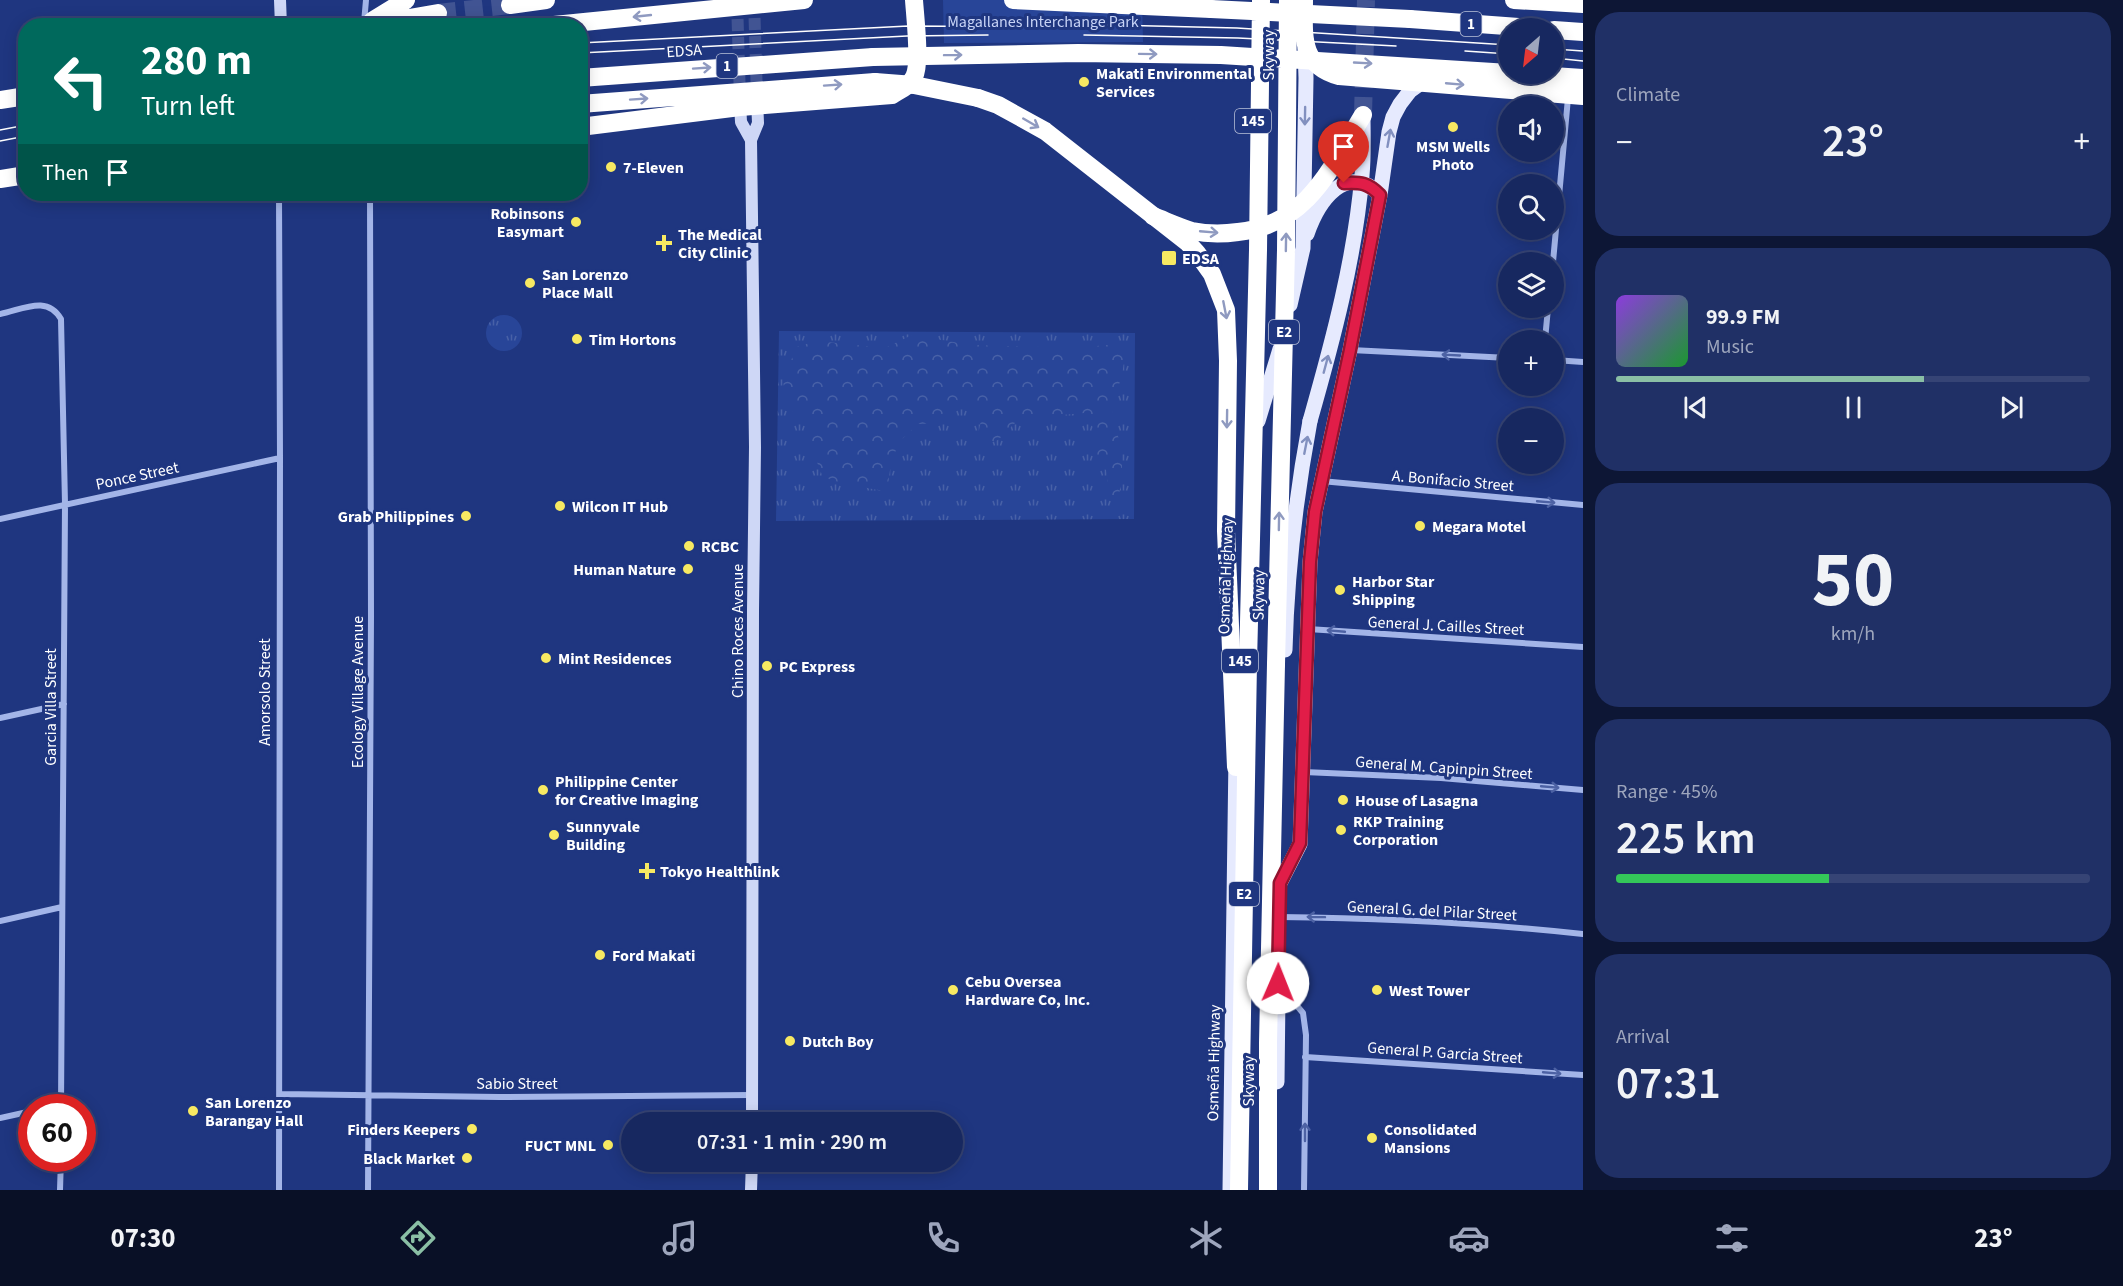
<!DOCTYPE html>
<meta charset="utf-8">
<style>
body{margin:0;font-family:"Source Sans 3",sans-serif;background:#203066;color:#f1f3f6;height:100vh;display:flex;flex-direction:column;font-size:22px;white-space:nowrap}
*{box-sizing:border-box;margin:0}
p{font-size:20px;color:#9ea6bd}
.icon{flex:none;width:33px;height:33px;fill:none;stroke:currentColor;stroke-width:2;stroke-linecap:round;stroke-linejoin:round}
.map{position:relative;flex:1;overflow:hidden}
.sheet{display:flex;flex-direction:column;gap:12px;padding:12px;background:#0d1635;width:540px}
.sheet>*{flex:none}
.top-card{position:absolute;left:18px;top:18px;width:570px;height:183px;border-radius:24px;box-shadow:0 3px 15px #0003,0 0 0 2px #364475;background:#00695c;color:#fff;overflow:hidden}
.needle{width:39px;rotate:208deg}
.controls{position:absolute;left:1498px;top:18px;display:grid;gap:12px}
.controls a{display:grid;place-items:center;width:66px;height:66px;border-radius:50%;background:#172860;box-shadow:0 3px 15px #0003,0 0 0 2px #364475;font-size:30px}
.speed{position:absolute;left:18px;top:1094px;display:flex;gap:12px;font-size:30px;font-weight:700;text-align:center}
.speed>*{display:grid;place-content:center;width:78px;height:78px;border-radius:50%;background:#172860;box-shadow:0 3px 15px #0003,0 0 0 2px #364475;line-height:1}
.speed .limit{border:9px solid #d22;background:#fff;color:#111}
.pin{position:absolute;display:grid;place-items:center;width:51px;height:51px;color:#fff;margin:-62px -26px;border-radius:50% 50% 50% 0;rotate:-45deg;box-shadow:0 0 6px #0007}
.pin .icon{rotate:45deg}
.me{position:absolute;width:66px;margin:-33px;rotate:1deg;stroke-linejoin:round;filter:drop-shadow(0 0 4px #0008)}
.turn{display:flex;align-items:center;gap:21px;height:126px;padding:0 24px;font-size:27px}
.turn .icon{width:78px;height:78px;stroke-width:2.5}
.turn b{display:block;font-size:42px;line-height:51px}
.then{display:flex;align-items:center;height:57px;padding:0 24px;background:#0003;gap:12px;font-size:22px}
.big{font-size:45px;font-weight:600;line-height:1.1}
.sheet .tile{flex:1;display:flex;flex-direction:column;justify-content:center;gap:9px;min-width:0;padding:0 21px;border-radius:24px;background:#203066}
.sheet .dial{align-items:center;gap:0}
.dial b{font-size:78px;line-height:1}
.song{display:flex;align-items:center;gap:18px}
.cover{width:72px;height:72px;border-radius:9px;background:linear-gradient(135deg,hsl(270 70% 55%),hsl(130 70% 35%))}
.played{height:6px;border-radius:3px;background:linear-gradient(90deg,#8abfa5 65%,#364475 65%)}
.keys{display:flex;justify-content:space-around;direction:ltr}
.heat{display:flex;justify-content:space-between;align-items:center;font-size:33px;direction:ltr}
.charge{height:9px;border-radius:4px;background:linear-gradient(90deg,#34c759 45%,#364475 0)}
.trip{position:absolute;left:621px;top:1112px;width:342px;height:60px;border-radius:30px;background:#172860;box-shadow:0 3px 15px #0003,0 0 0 2px #364475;font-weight:600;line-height:60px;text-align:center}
.tab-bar{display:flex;height:96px;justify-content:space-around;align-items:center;background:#091026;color:#9ea6bd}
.tab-bar .icon{width:42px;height:42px}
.tab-bar .active{color:#8abfa5}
.tab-bar b{font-size:27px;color:#f1f3f6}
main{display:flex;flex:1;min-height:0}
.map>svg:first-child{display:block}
.grass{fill:url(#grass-tufts)}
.forest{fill:url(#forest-crowns)}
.park{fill:#284598}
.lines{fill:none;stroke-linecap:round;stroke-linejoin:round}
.secondary-tunnel{stroke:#415493;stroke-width:12;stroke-dasharray:12 6;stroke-linecap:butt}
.highway-tunnel{stroke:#415493;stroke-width:18;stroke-dasharray:18 9;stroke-linecap:butt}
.street{stroke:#a3b5e8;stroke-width:6}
.secondary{stroke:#ced7f6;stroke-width:12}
.primary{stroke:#e6eafe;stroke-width:15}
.highway{stroke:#fff;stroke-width:18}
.tram{stroke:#fff;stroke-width:1.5}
.primary-bridge{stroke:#e6eafe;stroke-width:15}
.highway-bridge{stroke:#fff;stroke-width:18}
.oneway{stroke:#8f9ac0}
.oneway2{stroke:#8290bf}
.oneway3{stroke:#4d62a4}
.route-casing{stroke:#92132f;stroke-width:15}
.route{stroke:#e11d48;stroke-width:10}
.poi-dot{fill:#f7e962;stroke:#1f3680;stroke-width:2}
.labels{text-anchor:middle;stroke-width:6;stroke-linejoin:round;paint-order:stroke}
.shield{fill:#1f3680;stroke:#bcc3d9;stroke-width:1.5}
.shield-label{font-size:15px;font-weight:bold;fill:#fff}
.park-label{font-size:16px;fill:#c7d3f6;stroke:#1f3680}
.street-label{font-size:16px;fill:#fff;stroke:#1f3680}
.poi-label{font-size:16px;font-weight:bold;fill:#fff;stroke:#1f3680;text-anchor:start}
</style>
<main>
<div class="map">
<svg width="1583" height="1190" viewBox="0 0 1583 1190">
<defs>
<pattern id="grass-tufts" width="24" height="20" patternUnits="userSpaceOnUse" patternTransform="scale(1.5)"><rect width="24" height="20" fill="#284598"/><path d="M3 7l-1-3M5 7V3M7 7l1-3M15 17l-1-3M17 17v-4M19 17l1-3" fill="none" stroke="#4861a7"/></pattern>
<pattern id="forest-crowns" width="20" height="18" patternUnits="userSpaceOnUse" patternTransform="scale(1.5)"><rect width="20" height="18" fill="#284598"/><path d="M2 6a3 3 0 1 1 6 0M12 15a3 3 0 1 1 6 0" fill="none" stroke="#4861a7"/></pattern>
</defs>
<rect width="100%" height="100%" fill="#1f3680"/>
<path class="grass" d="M486 333a18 18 0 1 1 36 0a18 18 0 1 1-36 0Z
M779,331l356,2 -1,186 -358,2z"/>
<path class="forest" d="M912,335l59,10 103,3 45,-4c14,17 -7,52 -7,72 1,11 8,21 9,32 2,15 1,36 -3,51l-14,-1c6,-22 6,-26 -9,-43l1,-23 -12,-19 -65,6 -21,21 -16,6 -5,-6 6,-30 -29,-11 -9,3 -4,21 -23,1 -19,18 -8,21 -4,29 -54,-11 -11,-6 -12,-31 1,-19 -18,-13 -10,-29 13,-36 21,-6 68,7z"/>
<path class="park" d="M943,0h199l1,42 -199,1z"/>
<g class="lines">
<path class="secondary-tunnel" d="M754,0l3,97
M737,1l3,97"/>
<path class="highway-tunnel" d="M438,13l72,-8
M1363,115l3,-115"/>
<path class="street" d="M364,23l2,-23
M279,194l1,264 -1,732
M1553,262l15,-164
M0,314c24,-5 47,-19 61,5l4,185 -4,603
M1545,340l3,-32
M1351,350l158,8
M1554,360l29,2
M1321,481l262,24
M0,519l280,-61
M1308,629l275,18
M0,718l64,-14
M1304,772l137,6 142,12
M1279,917c102,1 203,6 304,17
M0,921l62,-14
M1278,983l25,30 3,22 -2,155
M1305,1057l278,18
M280,1094l219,3 253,-2
M47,1107l14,-3
M0,1118l32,-7
M60,1190l1,-32
M368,1190l3,-574 -1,-422"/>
<path class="secondary" d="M280,0l1,26
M740,102l1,20 10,18
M752,1122l1,-512 2,-163 -4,-307 7,-17 -1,-24
M751,1190l1,-29"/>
<path class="primary" d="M1307,234c11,-32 39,-74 73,-39
M1290,305l13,-57 3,-170 -1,-29
M1258,421l22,-72
M1285,650c2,-77 11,-154 25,-229
M1280,883l20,-39 10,-282 5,-50 35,-162 30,-155 9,-63 4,-15 7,-13 10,-13 14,-10
M1277,1082l1,-87
M1230,1190l6,-434"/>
<path class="highway" d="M1013,0l198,9
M1304,0c0,35 -5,65 35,76l244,20
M1514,0l69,4
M510,5l36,-5
M1410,19l122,9
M372,21l34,-21
M363,26l75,-13
M544,26l260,-26
M1554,30l29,2
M1523,74l60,4
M580,78l293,-21
M978,98l20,7 47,26 143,112 9,10 15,21 14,36 2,51 -2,170 10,236
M0,100l26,-4
M580,104l295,-22
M580,127l160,-20 152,-12c8,-5 18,-9 22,-18 7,-13 1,-61 0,-77
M0,179l26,-4
M1239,1190l9,-527
M1268,1190v-147l8,-379"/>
<path class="tram" d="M1084,35l154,3 158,8
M580,43l328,-17 136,1 68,-2 125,3 272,17
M1554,49l29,2
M1465,51l44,3
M580,53l327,-17 81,-1
M1554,58l29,3
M0,130l26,-5
M0,141l26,-5"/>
<path class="primary-bridge" d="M1310,421c23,-81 45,-163 52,-246 2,-20 1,-40 1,-60"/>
<path class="highway-bridge" d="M1211,9l199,10
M873,57l205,-4 143,2 288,18
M875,82l39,3 64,13
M1153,216c13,5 26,11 39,15 15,3 31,3 46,1 69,-7 93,-64 125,-117
M1248,663l10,-413 3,-250
M1276,664l10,-414 2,-250"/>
</g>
<defs><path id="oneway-shaft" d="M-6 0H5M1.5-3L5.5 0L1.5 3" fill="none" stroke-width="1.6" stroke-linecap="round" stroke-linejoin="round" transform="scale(1.5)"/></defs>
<g class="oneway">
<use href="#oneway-shaft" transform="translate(642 16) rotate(174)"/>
<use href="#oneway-shaft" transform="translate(1148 54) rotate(1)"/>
<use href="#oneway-shaft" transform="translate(953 55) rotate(-1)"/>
<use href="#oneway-shaft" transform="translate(1363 63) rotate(3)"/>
<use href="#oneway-shaft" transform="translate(702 68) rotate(-4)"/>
<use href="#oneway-shaft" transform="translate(1455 84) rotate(5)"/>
<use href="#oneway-shaft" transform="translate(833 85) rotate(-4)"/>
<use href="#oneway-shaft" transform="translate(639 99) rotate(-4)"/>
<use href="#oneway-shaft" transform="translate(1031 123) rotate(30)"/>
<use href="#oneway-shaft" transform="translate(1209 232) rotate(5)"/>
<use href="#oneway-shaft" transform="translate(1286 242) rotate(-89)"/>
<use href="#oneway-shaft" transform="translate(1225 310) rotate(79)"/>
<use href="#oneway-shaft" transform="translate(1227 419) rotate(91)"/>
<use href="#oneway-shaft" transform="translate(1279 521) rotate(-89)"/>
</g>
<g class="oneway2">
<use href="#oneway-shaft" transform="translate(1305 116) rotate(91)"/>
<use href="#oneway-shaft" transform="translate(1389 138) rotate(-80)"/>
<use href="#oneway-shaft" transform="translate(1326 364) rotate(-75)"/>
<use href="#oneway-shaft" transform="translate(1306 445) rotate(-79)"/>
</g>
<g class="oneway3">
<use href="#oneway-shaft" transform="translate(1451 355) rotate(-177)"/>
<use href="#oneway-shaft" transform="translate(1546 502) rotate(5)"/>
<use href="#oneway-shaft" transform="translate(1336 631) rotate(-175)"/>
<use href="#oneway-shaft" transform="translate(1550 787) rotate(5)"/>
<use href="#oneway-shaft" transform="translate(1316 917) rotate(-179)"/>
<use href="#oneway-shaft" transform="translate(1552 1073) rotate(5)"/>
<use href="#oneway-shaft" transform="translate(1305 1132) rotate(-90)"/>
</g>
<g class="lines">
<g class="route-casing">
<path id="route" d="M1278,983l2,-100 20,-40 10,-281 5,-50 35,-162 30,-155c-12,-12 -19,-13 -36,-12"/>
</g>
<use href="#route" class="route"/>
</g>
<g class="poi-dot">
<circle cx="1084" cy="82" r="6"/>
<circle cx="1453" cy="127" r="6"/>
<circle cx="611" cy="167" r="6"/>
<circle cx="576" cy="222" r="6"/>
<path d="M661 234h6v6h6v6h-6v6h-6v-6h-6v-6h6z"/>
<rect x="1161" y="250" width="16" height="16" rx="3"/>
<circle cx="530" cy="283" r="6"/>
<circle cx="577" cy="339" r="6"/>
<circle cx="560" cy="506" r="6"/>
<circle cx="466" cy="516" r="6"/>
<circle cx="1420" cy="526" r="6"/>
<circle cx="689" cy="546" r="6"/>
<circle cx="688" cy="569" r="6"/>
<circle cx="1340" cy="590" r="6"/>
<circle cx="546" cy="658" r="6"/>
<circle cx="767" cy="666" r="6"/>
<circle cx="543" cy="790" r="6"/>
<circle cx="1343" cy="800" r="6"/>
<circle cx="1341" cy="830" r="6"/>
<circle cx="554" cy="835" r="6"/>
<path d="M644 862h6v6h6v6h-6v6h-6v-6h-6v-6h6z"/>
<circle cx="600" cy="955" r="6"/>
<circle cx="953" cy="990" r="6"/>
<circle cx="1377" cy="990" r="6"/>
<circle cx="790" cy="1041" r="6"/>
<circle cx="193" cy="1111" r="6"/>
<circle cx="472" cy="1129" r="6"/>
<circle cx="1372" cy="1138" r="6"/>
<circle cx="608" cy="1145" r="6"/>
<circle cx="467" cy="1158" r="6"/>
</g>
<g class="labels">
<g class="shield">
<rect x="1460.5" y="12" width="21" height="24" rx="4.5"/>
<rect x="716.5" y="54" width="21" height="24" rx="4.5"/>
<rect x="1235" y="109" width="36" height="24" rx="4.5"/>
<rect x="1269" y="320" width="30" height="24" rx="4.5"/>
<rect x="1222" y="649" width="36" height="24" rx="4.5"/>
<rect x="1229" y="882" width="30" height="24" rx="4.5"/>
</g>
<g class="shield-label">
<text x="1471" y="29">1</text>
<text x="727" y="71">1</text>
<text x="1253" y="126">145</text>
<text x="1284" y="337">E2</text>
<text x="1240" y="666">145</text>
<text x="1244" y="899">E2</text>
</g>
<g class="park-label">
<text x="1043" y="27">Magallanes Interchange Park</text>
</g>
<g class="street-label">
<text transform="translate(684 50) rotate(-4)" y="6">EDSA</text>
<text transform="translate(1268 55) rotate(-90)" y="6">Skyway</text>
<text transform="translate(137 475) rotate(-12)" y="6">Ponce Street</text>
<text transform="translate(1453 480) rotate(5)" y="6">A. Bonifacio Street</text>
<text transform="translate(1225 576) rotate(-88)" y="6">Osmeña Highway</text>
<text transform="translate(1258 595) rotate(-89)" y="6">Skyway</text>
<text transform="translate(1446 625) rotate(3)" y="6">General J. Cailles Street</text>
<text transform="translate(737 631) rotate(-90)" y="6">Chino Roces Avenue</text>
<text transform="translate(264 692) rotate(-90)" y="6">Amorsolo Street</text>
<text transform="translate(357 692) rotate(-90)" y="6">Ecology Village Avenue</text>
<text transform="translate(50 707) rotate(-90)" y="6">Garcia Villa Street</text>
<text transform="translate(1444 767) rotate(4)" y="6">General M. Capinpin Street</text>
<text transform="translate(1432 910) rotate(3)" y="6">General G. del Pilar Street</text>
<text transform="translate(1445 1052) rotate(4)" y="6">General P. Garcia Street</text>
<text transform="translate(1213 1063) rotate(-89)" y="6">Osmeña Highway</text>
<text transform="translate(1248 1081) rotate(-90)" y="6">Skyway</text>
<text x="517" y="1089">Sabio Street</text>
</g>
<g class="poi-label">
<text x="1096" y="79">Makati Environmental<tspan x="1096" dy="18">Services</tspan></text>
<text x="1453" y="152" text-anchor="middle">MSM Wells<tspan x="1453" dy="18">Photo</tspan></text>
<text x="623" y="173">7-Eleven</text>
<text x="564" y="219" text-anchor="end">Robinsons<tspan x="564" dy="18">Easymart</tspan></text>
<text x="678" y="240">The Medical<tspan x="678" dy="18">City Clinic</tspan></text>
<text x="1182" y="264">EDSA</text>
<text x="542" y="280">San Lorenzo<tspan x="542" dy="18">Place Mall</tspan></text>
<text x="589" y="345">Tim Hortons</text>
<text x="572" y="512">Wilcon IT Hub</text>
<text x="454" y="522" text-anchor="end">Grab Philippines</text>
<text x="1432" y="532">Megara Motel</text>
<text x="701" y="552">RCBC</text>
<text x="676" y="575" text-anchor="end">Human Nature</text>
<text x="1352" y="587">Harbor Star<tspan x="1352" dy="18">Shipping</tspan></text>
<text x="558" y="664">Mint Residences</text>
<text x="779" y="672">PC Express</text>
<text x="555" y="787">Philippine Center<tspan x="555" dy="18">for Creative Imaging</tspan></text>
<text x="1355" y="806">House of Lasagna</text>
<text x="1353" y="827">RKP Training<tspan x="1353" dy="18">Corporation</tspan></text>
<text x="566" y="832">Sunnyvale<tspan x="566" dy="18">Building</tspan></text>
<text x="660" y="877">Tokyo Healthlink</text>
<text x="612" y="961">Ford Makati</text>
<text x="965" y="987">Cebu Oversea<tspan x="965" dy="18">Hardware Co, Inc.</tspan></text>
<text x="1389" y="996">West Tower</text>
<text x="802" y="1047">Dutch Boy</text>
<text x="205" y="1108">San Lorenzo<tspan x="205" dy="18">Barangay Hall</tspan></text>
<text x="460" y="1135" text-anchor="end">Finders Keepers</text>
<text x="1384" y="1135">Consolidated<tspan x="1384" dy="18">Mansions</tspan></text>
<text x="596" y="1151" text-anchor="end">FUCT MNL</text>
<text x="455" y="1164" text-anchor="end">Black Market</text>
</g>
</g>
</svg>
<div class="controls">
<a><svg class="needle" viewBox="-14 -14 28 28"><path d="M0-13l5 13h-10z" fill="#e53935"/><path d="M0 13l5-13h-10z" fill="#9ea6bd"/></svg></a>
<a><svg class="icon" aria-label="sound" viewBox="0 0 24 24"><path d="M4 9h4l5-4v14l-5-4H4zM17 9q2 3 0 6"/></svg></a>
<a><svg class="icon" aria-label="search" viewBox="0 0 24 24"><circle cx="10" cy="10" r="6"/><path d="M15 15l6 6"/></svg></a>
<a><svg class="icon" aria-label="layers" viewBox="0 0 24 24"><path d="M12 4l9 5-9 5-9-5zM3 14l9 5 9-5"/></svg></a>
<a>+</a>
<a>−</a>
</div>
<div class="speed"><div class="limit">60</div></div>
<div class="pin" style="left:1344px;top:183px;background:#d93025"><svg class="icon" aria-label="arrive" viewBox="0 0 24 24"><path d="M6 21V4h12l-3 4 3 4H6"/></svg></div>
<svg class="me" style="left:1278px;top:983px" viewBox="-20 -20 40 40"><circle r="19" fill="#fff"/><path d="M0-13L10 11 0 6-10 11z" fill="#e11d48"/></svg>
<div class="trip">07:31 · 1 min · 290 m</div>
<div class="top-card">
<div class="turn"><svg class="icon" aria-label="left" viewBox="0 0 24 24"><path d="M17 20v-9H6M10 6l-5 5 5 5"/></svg><div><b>280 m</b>Turn left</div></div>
<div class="then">Then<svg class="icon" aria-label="arrive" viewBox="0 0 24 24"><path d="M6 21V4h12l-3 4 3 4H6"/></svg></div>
</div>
</div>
<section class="sheet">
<div class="tile"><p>Climate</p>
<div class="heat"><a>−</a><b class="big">23°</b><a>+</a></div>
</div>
<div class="tile">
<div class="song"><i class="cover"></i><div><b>99.9 FM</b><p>Music</p></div></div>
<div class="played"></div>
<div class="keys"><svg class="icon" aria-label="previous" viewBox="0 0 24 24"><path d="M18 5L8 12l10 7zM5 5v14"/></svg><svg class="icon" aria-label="pause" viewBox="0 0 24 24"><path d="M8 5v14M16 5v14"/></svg><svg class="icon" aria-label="next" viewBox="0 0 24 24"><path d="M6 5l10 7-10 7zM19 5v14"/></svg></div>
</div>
<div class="tile dial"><b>50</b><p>km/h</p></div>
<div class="tile"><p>Range · 45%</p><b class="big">225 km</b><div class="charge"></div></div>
<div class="tile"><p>Arrival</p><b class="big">07:31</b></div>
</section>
</main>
<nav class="tab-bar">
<b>07:30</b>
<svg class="icon active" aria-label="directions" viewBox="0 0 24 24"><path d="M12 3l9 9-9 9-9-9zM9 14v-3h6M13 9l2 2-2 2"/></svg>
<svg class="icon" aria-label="music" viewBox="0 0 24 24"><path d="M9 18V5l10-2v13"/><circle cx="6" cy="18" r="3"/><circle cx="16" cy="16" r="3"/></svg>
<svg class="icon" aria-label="phone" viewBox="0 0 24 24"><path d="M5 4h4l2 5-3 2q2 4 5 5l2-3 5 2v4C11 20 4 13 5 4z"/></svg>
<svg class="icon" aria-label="climate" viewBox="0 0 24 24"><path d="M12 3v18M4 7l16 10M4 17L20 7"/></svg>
<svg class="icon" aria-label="car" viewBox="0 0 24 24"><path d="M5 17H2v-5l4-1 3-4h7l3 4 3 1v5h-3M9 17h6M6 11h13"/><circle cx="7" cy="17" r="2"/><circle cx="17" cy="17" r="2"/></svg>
<svg class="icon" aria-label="filters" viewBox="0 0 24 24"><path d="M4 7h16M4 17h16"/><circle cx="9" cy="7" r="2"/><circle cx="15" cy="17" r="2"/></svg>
<b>23°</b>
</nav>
